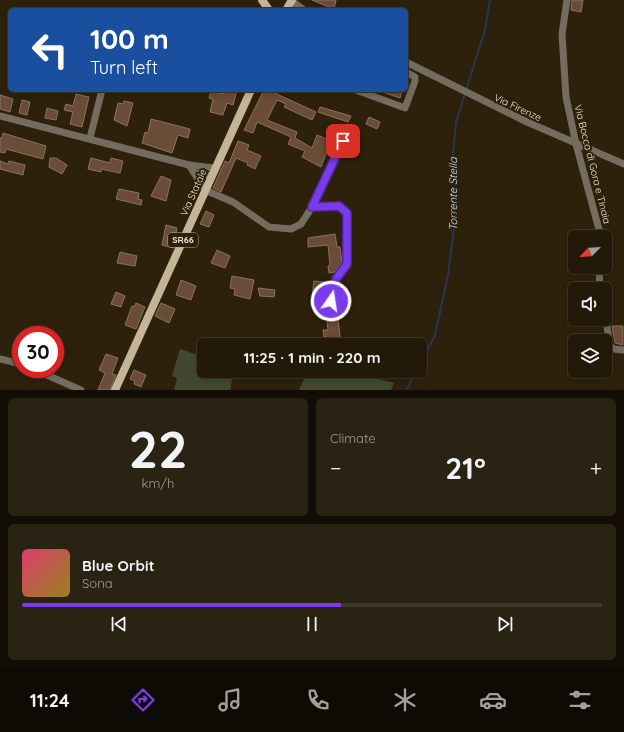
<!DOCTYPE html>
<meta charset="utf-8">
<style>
body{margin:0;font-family:Quicksand,sans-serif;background:#2a2212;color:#f1f3f6;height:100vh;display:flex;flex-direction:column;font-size:15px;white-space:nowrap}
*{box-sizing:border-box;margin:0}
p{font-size:13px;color:#a2a09c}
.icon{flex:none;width:22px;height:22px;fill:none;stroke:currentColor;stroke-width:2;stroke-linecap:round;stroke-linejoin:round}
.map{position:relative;height:390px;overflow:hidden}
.drawer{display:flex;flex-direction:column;gap:8px;padding:8px;background:#130e05;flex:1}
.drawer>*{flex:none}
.guide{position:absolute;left:8px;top:8px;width:400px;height:84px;border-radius:6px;box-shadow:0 2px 6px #0003,0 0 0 1px #3f382a;background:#1a4fa0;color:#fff;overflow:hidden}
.needle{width:26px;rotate:246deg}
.fabs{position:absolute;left:568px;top:230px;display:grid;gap:8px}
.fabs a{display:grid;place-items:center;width:44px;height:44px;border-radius:6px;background:#221909;box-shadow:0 2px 6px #0003,0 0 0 1px #3f382a;font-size:20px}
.speed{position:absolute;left:12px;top:326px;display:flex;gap:8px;font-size:20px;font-weight:700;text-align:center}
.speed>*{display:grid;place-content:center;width:52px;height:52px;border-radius:50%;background:#221909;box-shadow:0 2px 6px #0003,0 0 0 1px #3f382a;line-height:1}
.speed .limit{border:6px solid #d22;background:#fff;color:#111}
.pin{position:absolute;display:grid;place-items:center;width:34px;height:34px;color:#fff;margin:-17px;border-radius:8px;box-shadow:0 2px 6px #0006}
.me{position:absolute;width:44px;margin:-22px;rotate:13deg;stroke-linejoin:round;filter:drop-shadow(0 0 3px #0008)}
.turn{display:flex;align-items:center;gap:14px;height:84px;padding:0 16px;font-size:18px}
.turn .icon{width:52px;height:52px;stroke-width:2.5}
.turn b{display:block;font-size:28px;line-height:34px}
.big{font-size:30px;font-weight:700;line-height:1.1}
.drawer .widget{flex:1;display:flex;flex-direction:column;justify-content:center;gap:6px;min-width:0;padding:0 14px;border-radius:6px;background:#2a2212}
.drawer .dial{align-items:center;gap:0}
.dial b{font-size:52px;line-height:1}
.song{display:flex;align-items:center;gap:12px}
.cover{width:48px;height:48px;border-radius:6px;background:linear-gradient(135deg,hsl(340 70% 55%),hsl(50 70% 35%))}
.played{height:4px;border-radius:2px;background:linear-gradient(90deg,#7c3aed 55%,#3f382a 55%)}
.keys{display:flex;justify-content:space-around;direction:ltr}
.heat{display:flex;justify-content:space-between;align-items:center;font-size:22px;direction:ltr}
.drawer .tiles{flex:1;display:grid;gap:8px;grid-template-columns:1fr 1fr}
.widget:last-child{grid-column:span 2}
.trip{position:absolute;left:197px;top:338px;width:230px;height:40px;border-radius:6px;background:#221909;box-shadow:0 2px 6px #0003,0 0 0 1px #3f382a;font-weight:700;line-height:40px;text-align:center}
.tabs{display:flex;height:64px;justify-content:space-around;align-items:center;background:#0e0a04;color:#a2a09c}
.tabs .icon{width:28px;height:28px}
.tabs .selected{color:#7c3aed}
.tabs b{font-size:18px;color:#f1f3f6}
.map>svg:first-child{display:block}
.green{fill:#404930}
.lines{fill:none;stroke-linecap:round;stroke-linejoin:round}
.stream{stroke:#293651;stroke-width:2}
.building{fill:#6a4c37;stroke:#8a7262}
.minor{stroke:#746c5e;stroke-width:7}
.major{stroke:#c6b498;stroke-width:8}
.route-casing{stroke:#51269a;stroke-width:10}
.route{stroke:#7c3aed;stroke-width:7}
.labels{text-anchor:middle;stroke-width:4;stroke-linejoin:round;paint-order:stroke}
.shield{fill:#2e210c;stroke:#b4aa9b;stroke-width:1}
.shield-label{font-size:9px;font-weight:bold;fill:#eee5d8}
.street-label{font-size:10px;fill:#eee5d8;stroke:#2e210c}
.water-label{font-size:11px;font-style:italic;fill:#cdddff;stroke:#2e210c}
</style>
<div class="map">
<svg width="624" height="390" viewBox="0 0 624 390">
<rect width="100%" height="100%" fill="#2e210c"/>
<path class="green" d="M180,349l24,8v14h30l-4,19h-56l3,-12 -5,-2z
M308,371h40l46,12 -3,7h-92z"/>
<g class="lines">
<path class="stream" d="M420,365l15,-30 13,-60 6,-47 -3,-54 5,-52 29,-92 5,-30
M407,390l9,-19"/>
</g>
<path class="building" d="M312,0h24l-2,9z
M572,0h11l-2,12 -10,-2z
M224,90h13l-4,15 -6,-2 -4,12 -13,-3 3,-13 -4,-1 2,-7 12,3z
M264,90h4l48,22 -4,8 -28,-13 2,-3 -9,-4 -10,20 30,12 -2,6 17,10 5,-13 14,6 -10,26 -19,-10 3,-6 -17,-7 3,-7 -34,-15 -4,11 -9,-3z
M377,90h25l-2,8z
M76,94l13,3 -7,30 -12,-3 3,-12 -9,-2 2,-6 7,2z
M0,95l13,4 -3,13 -10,-3z
M22,100l8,2 -3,13 -8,-2z
M124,101l9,2 -6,23 -13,-6 4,-17 5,1z
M320,107l31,9 -3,6 -30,-10z
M47,108l11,3 -2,9 -11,-2z
M369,117l11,5 -3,7 -11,-5z
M151,119l39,10 -2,9 -10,-3 -6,18 -30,-10 3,-11 3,1z
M3,133l43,13 -3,13 -37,-10 -1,4 -5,-1v-14h2z
M238,141l11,4 -2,5 14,6 -6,13 -8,-4 1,-2 -12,-5 -15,34 -8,-4 12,-27 4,2z
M50,158h6l11,7 -5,9 -13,-7z
M91,158l19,5 1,-5 12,3 -3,12 -19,-4v3l-13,-3z
M0,161l8,3 1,-3 16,4 -2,10 -23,-6z
M161,176l10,4 -5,21 -15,-5z
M119,189l20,4 -1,6 4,1 -1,5 -25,-6z
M206,211l8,4 -5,12 -9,-3z
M166,225l11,3 -4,20 -11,-3z
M335,234l2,13h3l2,16 -7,9 -6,1 -1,-7 2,-1 -2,-20 -20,2v-9z
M217,250l13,6 -5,12 -14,-5z
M120,252l17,4 -2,10 -18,-3z
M232,276l22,4 -4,19 -16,-4 1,-6 -5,-1z
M181,280l15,6 -5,14 -15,-5z
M314,281l10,1 1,22 -10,-1 1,-7h-4z
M258,288l17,2 -1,7 -14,-1z
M116,292l9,4 -4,11 -10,-3z
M136,303l9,4 -9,22 -11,-4 7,-19 2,1z
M161,303l14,6 -6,14 -14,-7z
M338,318l3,27h-13l-1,-8h-3l-1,-7h5l-1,-11z
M612,326h11v19l-8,-2z
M106,354l12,4 -6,16 4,1 -6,15h-12l7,-17 -6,-3z
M134,370l12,5 -5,12 -7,-3 1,-3 -5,-2z"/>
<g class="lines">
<path class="minor" d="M567,0l-5,34 4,63 10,47 25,93
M292,1l12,9
M406,62l121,60 97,42
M356,90l49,18 10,-27v-4l-9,-5
M0,116l189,49 26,3
M90,138l12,-48
M189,165l16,25 28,12 36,25 22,2 10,-5 11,-17 31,-66
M194,173l17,3
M312,207l27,-1 8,7v51l-11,15 -5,14 -1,16
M599,289l1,-22
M605,314l5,32 4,3 10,1
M0,359l21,5
M33,369l48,21"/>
<path class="major" d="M262,0l7,10
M286,10l6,-10
M115,390l136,-300"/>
</g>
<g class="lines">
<g class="route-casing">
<path id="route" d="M331,301l5,-22 11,-15v-51l-8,-7 -27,1 31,-66"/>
</g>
<use href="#route" class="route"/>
</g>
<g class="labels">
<rect class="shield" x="168" y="233" width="30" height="14" rx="3"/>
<g class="shield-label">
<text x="183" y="243">SR66</text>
</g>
<g class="street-label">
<text transform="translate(518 107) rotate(25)" y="4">Via Firenze</text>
<text transform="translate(593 164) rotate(76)" y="4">Via Bocca di Gora e Tinaia</text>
<text transform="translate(193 192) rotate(-66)" y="4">Via Statale</text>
</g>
<g class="water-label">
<text transform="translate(453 194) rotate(-90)" y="4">Torrente Stella</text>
</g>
</g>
</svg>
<div class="fabs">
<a><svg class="needle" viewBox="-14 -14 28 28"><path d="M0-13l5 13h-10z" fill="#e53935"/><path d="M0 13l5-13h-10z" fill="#a2a09c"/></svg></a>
<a><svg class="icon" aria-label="sound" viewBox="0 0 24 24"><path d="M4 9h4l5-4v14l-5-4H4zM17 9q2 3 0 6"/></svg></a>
<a><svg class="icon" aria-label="layers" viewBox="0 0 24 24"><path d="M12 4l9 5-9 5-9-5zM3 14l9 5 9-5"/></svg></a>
</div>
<div class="speed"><div class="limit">30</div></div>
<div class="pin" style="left:343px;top:141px;background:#d93025"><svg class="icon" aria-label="arrive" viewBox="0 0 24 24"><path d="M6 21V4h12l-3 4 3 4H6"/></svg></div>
<svg class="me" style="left:331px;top:301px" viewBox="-20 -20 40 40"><circle r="17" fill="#7c3aed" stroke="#fff" stroke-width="3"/><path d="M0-11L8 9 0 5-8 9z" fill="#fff"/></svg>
<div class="trip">11:25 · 1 min · 220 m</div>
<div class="guide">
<div class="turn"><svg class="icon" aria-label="left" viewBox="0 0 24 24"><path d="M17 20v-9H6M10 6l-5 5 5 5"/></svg><div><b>100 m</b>Turn left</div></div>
</div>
</div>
<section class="drawer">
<div class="tiles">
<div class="widget dial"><b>22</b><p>km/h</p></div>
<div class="widget"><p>Climate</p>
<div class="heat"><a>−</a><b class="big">21°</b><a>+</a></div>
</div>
<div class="widget">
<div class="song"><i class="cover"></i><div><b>Blue Orbit</b><p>Sona</p></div></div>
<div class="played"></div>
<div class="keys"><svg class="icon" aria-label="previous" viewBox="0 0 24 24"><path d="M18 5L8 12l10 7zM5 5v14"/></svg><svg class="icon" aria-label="pause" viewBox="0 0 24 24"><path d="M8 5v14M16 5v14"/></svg><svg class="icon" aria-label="next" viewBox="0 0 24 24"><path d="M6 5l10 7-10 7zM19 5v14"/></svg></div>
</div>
</div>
</section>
<nav class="tabs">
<b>11:24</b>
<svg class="icon selected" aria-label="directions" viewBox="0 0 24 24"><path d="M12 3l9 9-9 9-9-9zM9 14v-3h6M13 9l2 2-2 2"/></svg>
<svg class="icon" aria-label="music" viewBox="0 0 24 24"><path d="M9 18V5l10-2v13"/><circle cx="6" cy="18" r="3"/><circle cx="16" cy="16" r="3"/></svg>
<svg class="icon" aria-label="phone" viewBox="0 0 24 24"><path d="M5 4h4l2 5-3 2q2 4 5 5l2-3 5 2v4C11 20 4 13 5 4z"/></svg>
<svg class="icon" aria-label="climate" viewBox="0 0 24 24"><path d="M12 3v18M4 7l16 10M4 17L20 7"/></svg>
<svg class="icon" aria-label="car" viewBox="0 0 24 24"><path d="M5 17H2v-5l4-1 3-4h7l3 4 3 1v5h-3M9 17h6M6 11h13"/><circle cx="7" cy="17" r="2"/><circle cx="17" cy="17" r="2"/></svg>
<svg class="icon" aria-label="filters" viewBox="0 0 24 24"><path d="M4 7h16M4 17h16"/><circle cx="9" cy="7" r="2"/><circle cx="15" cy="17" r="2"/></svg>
</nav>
